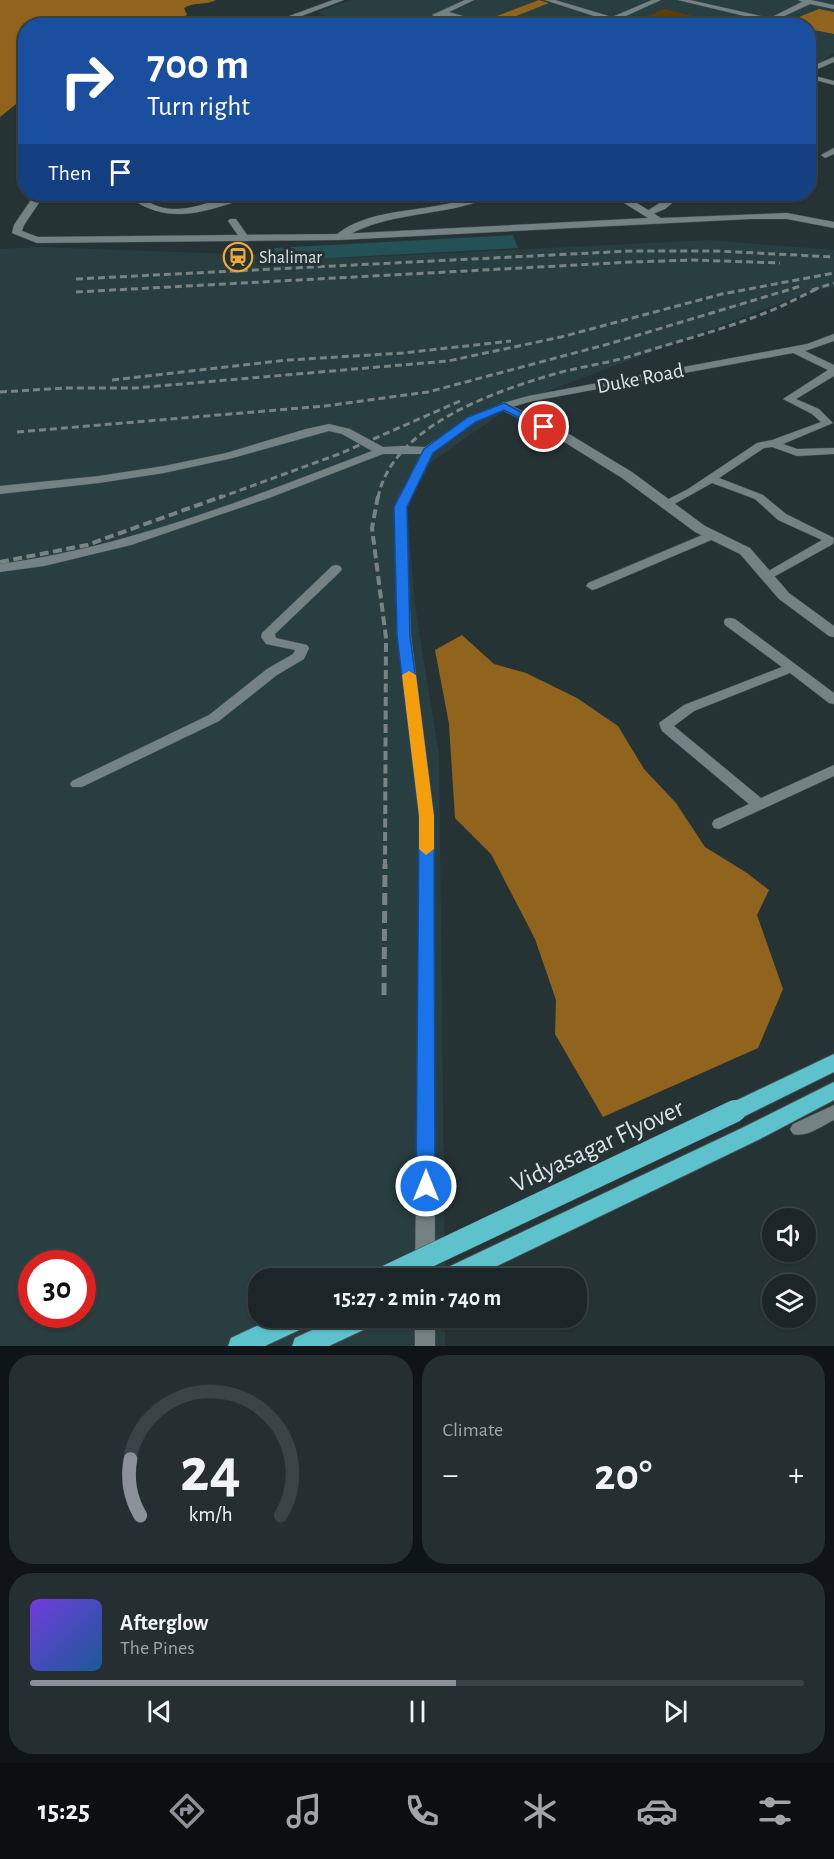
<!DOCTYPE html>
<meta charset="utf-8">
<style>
body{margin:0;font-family:"Alegreya Sans",sans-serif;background:#252e30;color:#f1f3f6;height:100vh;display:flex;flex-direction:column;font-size:22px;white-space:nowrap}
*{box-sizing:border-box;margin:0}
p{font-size:20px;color:#a0a5a8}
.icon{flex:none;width:33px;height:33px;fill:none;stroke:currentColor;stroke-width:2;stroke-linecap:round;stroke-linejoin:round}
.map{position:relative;height:1346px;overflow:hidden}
.details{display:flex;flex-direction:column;gap:9px;padding:9px;background:#0f1516;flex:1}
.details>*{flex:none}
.guide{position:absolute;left:18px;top:18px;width:798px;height:183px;border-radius:24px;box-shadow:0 2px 4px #0004,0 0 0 2px #3a4345;background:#1a4fa0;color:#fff;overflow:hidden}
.controls{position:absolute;left:762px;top:1208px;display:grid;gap:12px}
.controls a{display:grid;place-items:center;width:54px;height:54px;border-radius:50%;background:#1c2628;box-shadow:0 2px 4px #0004,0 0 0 2px #3a4345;font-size:30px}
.speed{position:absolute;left:18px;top:1250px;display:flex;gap:12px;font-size:30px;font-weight:700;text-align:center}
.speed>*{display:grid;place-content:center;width:78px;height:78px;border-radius:50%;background:#1c2628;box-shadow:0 2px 4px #0004,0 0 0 2px #3a4345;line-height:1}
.speed .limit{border:9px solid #d22;background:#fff;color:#111}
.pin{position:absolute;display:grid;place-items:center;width:51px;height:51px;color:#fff;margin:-26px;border:3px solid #fff;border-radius:50%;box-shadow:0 2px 6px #0007}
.me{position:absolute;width:66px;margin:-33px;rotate:0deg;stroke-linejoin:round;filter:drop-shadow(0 0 4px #0008)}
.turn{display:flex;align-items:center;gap:21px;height:126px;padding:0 30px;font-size:27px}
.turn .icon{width:78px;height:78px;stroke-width:2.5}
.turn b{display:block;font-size:42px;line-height:51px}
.then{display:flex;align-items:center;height:57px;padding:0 30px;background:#0003;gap:12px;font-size:22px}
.big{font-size:45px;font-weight:600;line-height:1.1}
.details .card{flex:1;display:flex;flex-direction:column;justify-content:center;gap:9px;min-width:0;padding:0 21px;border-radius:24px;background:#252e30}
.details .dial{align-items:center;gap:0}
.dial svg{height:156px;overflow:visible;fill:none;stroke:#3a4345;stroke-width:7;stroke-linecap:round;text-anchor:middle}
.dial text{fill:#f1f3f6;stroke:none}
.song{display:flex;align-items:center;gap:18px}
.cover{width:72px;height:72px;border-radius:9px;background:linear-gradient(135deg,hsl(260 70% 55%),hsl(210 70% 35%))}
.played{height:6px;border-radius:3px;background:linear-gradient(90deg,#8c9099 55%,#3a4345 55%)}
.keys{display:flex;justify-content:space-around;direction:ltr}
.heat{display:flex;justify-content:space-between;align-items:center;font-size:33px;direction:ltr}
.details .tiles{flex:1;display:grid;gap:9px;grid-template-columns:1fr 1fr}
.card:last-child{grid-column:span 2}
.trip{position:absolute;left:248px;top:1268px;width:339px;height:60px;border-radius:24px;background:#1c2628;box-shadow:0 2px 4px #0004,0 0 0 2px #3a4345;font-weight:600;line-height:60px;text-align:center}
.tabs{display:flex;height:96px;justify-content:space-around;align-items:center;background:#0b0f10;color:#a0a5a8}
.tabs .icon{width:42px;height:42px}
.tabs .current{color:#8c9099}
.tabs b{font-size:27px;color:#f1f3f6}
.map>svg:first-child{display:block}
.built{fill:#293e40;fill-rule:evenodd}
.green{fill:#5d3d08}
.water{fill:#90641d}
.building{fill:#235156}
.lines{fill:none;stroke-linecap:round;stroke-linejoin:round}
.minor-casing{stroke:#444f50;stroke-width:1}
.tertiary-casing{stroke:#444f50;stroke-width:1}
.trunk-casing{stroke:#444f50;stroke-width:2}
.minor{fill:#748284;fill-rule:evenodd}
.tertiary{fill:#748284;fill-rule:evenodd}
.trunk{fill:#5ec2cd;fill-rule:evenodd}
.rail-far2{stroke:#798384;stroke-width:3;stroke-dasharray:7 4;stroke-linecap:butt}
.rail-far1{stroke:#798384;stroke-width:4;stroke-dasharray:9 4.5;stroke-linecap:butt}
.rail{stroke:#798384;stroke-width:5;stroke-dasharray:12 6;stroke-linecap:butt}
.trunk-bridge-casing{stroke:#444f50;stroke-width:23;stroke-linecap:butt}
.trunk-bridge{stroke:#5ec2cd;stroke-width:22}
.route{fill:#1a73e8;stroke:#114b97;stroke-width:1.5}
.slow{fill:#f59e0b}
.labels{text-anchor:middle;stroke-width:6;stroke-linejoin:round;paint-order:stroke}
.far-poi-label{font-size:18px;fill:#dbe3e3;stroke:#263335;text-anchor:start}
.street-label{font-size:21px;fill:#dbe3e3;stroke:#263335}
.near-street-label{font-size:26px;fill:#dbe3e3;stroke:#263335}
</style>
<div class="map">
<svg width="834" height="1346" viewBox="0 0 834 1346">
<rect width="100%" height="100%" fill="#263335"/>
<path class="built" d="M351,0h483v53l-15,10 -10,3 -1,-40h-458l-33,-14z
M708,240l126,10v37l-19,3 -299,113 -85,59 -24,45 8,98 24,151 6,522h-187v39h187v29h-445v-1097l37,-2 314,11zM32,1263h50v51h-50z"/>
<path class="green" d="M664,9l54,13 52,-3 7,6 -151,1z"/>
<path class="water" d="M0,0h216c-10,6 -22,1 -32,8l3,7 -21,10 -140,1 -1,71 -25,20z
M539,0l10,3 -53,21 -12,-3z
M819,9l15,3v22l-25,-5 -1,-3 -13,-1 -3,-2 2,-4z
M462,635l32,29 32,9 51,25 41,28 26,43 32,34 29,44 42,26 22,17 -12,25 26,74 -25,59 -155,69 -48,-83 1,-34 -21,-61 -44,-85 -36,-36 -6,-94 -14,-74z"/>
<path class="building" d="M513,235l5,13 -243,13 -1,-13z"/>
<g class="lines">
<g class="minor-casing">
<path id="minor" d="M465,0h9l-25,12 48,14c-21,0 -41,-13 -61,-9l-4,-2z
M545,0h10l57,17 40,-17h9l-57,26h-10l12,-6z
M678,0h12l80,18 32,-16 -4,-2h13l23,5v4l-24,-5 -34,16 5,4 -7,2 -5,-4z
M808,74l26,7v4l-26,-7z
M834,148v6l-9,4 -4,-3z
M130,194h17l-7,3c45,31 76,-8 118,-3 -7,5 -17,6 -26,9 -38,12 -67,19 -102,-5z
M372,194h12l1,1 -4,3z
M486,194h11c-8,6 -20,8 -30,11 -41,11 -88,10 -125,34l-8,-2c25,-24 70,-25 102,-31 17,-3 33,-7 50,-12z
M674,194h9l-18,15 -17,7 -4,-3z
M230,219h6l14,20 -2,2h-6l-14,-20z
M834,334v7l-29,10 29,14v11l-38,23 23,10 14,14 -50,21 14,5 37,-1v6l-37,2 -25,-9 -8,1 -45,30 44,17 23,19 48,24 -1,6 -63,35 -4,1 -6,-4 62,-36 -44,-20 -23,-21 -43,-16 -43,24 -4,1 -6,-4 29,-15 69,-46 15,-3 49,-18 -9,-8 -29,-15 45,-29 -35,-17 -260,48 -25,7 -32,14 -35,23 -8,8 -27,54 5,129 23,180 1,462h-20l5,-462 -23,-180 -3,-129 27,-53h-38l-114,44 -138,47 -87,21 -44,6v-8c129,-17 251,-67 372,-113l-30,-17 -13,-3 -96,27 -69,15 -65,10 -99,11v-8l99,-10 65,-10 62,-13 80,-24 23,-5 21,5 33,18 20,-1 22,1 43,-29 32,-14 28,-8 279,-52z
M712,531l4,1 2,3 -2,3 -120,51 -4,1 -6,-4 2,-3z
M336,565l4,1 2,3 -2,3 -65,62 1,4 31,7 2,3 -5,11 -27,16 -58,46 -137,66h-10l-2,-3 2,-3 137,-66 58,-46 26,-15 2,-4 -29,-6 -5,-7 1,-4 70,-67z
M730,618l5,1 99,74v11l-5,-1 -39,-30 -96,38 -20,15 87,72 73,-33v11l-115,53 -5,-1 -2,-4 2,-4 35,-16 -87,-73 -3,-8 25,-18 98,-38 -57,-42 -1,-3 1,-3z
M834,1105v15c-12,6 -28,18 -41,14l-3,-5 3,-5z
M415,1317h20v29h-20z"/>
</g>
<g class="tertiary-casing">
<path id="tertiary" d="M333,0h11l-69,26h-13z
M834,57v5l-26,11v-5z
M35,194h10l-21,31 -2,6 16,6 301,-3 309,-16 -27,-17 -23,-5 -2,-2 31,3 34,21 126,-5 47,9v6l-47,-9h-37l-411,21 -302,3 -25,-10 2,-8z
M504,402l65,32 63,38 73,54 45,22 39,45 45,33v11l-5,-1 -50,-37 -39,-45 -45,-22 -73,-54 -61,-38 -61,-31 -2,-3z"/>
</g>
<g class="trunk-casing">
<path id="trunk" d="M834,1054v18l-91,45 -8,3 -8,-3 -3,-6 3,-6z
M834,1082v18l-76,40 -286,138h-36l4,-7 302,-143z
M276,1317h37l-3,8 -45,21h-37l3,-8z
M340,1317h37l-3,8 -45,21h-37l3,-8z"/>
</g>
<use href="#minor" class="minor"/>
<use href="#tertiary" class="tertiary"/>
<use href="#trunk" class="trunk"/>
<path class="rail-far2" d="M76,279l555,-28h86l117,6
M812,290l22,-7
M76,292l556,-30 62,-2 86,3
M112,380l176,-20 115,-7 108,-12
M0,392l66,-4h69l313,-27 113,-24 161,-43 112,-21
M17,432l308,-26 103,-14 184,-49 189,-57
M219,498l120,-44 121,-53
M378,498c13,-70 112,-105 173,-123 26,-8 54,-11 80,-19 44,-14 91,-26 134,-43 19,-7 36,-17 54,-25"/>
<path class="rail-far1" d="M378,496l-6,32 14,110 -1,228
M0,562l87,-17 136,-49"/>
<path class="rail" d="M384,995l1,-131"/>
<g class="trunk-bridge-casing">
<path id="trunk-bridge" d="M383,1278l352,-167"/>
</g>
<use href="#trunk-bridge" class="trunk-bridge"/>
</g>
<path class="route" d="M504,403l46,24 -2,2h-7l-37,-19 -28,12 -43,31 -26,54 3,129 24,180 1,370 -3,5 -6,2 -7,-2 -3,-5 3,-370 -22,-180 -3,-129 30,-58 44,-32z"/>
<path class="slow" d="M409,671l7,4 18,141v33l-8,6 -7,-6v-33l-17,-141z"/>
<defs>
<g id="station-ring" transform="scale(1.5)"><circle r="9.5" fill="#263335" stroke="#eea83c" stroke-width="1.5"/><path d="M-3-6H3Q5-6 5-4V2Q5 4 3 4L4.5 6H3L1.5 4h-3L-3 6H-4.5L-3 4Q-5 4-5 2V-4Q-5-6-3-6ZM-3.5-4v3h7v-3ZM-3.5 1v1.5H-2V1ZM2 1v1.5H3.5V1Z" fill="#eea83c"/></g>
</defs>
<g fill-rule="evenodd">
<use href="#station-ring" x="238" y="257"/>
</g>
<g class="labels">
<g class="far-poi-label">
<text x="259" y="263">Shalimar</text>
</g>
<g class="street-label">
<text transform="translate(640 378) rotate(-11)" y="7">Duke Road</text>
</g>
<g class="near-street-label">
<text transform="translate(597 1145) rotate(-25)" y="9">Vidyasagar Flyover</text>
</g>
</g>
</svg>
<div class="controls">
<a><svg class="icon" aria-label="sound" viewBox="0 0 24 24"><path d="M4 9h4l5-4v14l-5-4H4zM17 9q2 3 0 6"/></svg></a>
<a><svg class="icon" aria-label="layers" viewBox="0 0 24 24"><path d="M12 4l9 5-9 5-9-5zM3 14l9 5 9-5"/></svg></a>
</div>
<div class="speed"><div class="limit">30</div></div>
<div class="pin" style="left:544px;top:427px;background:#d93025"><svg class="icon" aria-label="arrive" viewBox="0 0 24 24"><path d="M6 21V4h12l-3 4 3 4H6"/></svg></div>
<svg class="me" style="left:426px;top:1186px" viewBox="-20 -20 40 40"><circle r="17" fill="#1a73e8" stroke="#fff" stroke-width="3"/><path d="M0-11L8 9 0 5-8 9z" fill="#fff"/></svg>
<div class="trip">15:27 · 2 min · 740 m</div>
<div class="guide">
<div class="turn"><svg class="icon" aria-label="right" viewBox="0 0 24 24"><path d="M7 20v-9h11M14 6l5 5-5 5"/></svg><div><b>700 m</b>Turn right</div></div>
<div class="then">Then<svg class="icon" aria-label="arrive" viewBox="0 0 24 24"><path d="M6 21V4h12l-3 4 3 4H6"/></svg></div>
</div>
</div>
<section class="details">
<div class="tiles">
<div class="card dial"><svg viewBox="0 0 100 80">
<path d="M14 69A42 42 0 1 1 86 69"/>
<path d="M14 69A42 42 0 0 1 9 40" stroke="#8c9099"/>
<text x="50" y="56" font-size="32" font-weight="700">24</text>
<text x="50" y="72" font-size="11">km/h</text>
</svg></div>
<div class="card"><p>Climate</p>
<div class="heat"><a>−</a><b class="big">20°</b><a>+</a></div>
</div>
<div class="card">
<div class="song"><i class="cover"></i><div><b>Afterglow</b><p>The Pines</p></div></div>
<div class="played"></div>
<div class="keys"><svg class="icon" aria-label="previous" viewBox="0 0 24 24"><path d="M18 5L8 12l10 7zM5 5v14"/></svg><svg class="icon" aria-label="pause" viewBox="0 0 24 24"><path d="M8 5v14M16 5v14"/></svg><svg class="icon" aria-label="next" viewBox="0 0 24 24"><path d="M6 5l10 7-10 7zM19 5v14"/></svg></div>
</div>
</div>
</section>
<nav class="tabs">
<b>15:25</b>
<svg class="icon current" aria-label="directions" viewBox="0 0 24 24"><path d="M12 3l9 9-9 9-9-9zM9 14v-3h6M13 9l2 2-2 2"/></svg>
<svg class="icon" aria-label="music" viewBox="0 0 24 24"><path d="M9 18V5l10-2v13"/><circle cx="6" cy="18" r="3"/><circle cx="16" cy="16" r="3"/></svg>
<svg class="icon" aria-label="phone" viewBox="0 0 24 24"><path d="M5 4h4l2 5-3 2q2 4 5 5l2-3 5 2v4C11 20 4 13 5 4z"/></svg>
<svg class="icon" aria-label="climate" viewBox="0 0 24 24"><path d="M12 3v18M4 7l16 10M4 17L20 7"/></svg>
<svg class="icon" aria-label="car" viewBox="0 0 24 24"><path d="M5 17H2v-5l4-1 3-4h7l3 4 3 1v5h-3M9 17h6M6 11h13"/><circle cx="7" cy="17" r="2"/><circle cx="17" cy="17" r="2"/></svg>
<svg class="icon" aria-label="filters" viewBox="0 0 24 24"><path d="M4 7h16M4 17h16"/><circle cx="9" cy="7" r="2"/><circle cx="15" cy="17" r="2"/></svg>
</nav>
